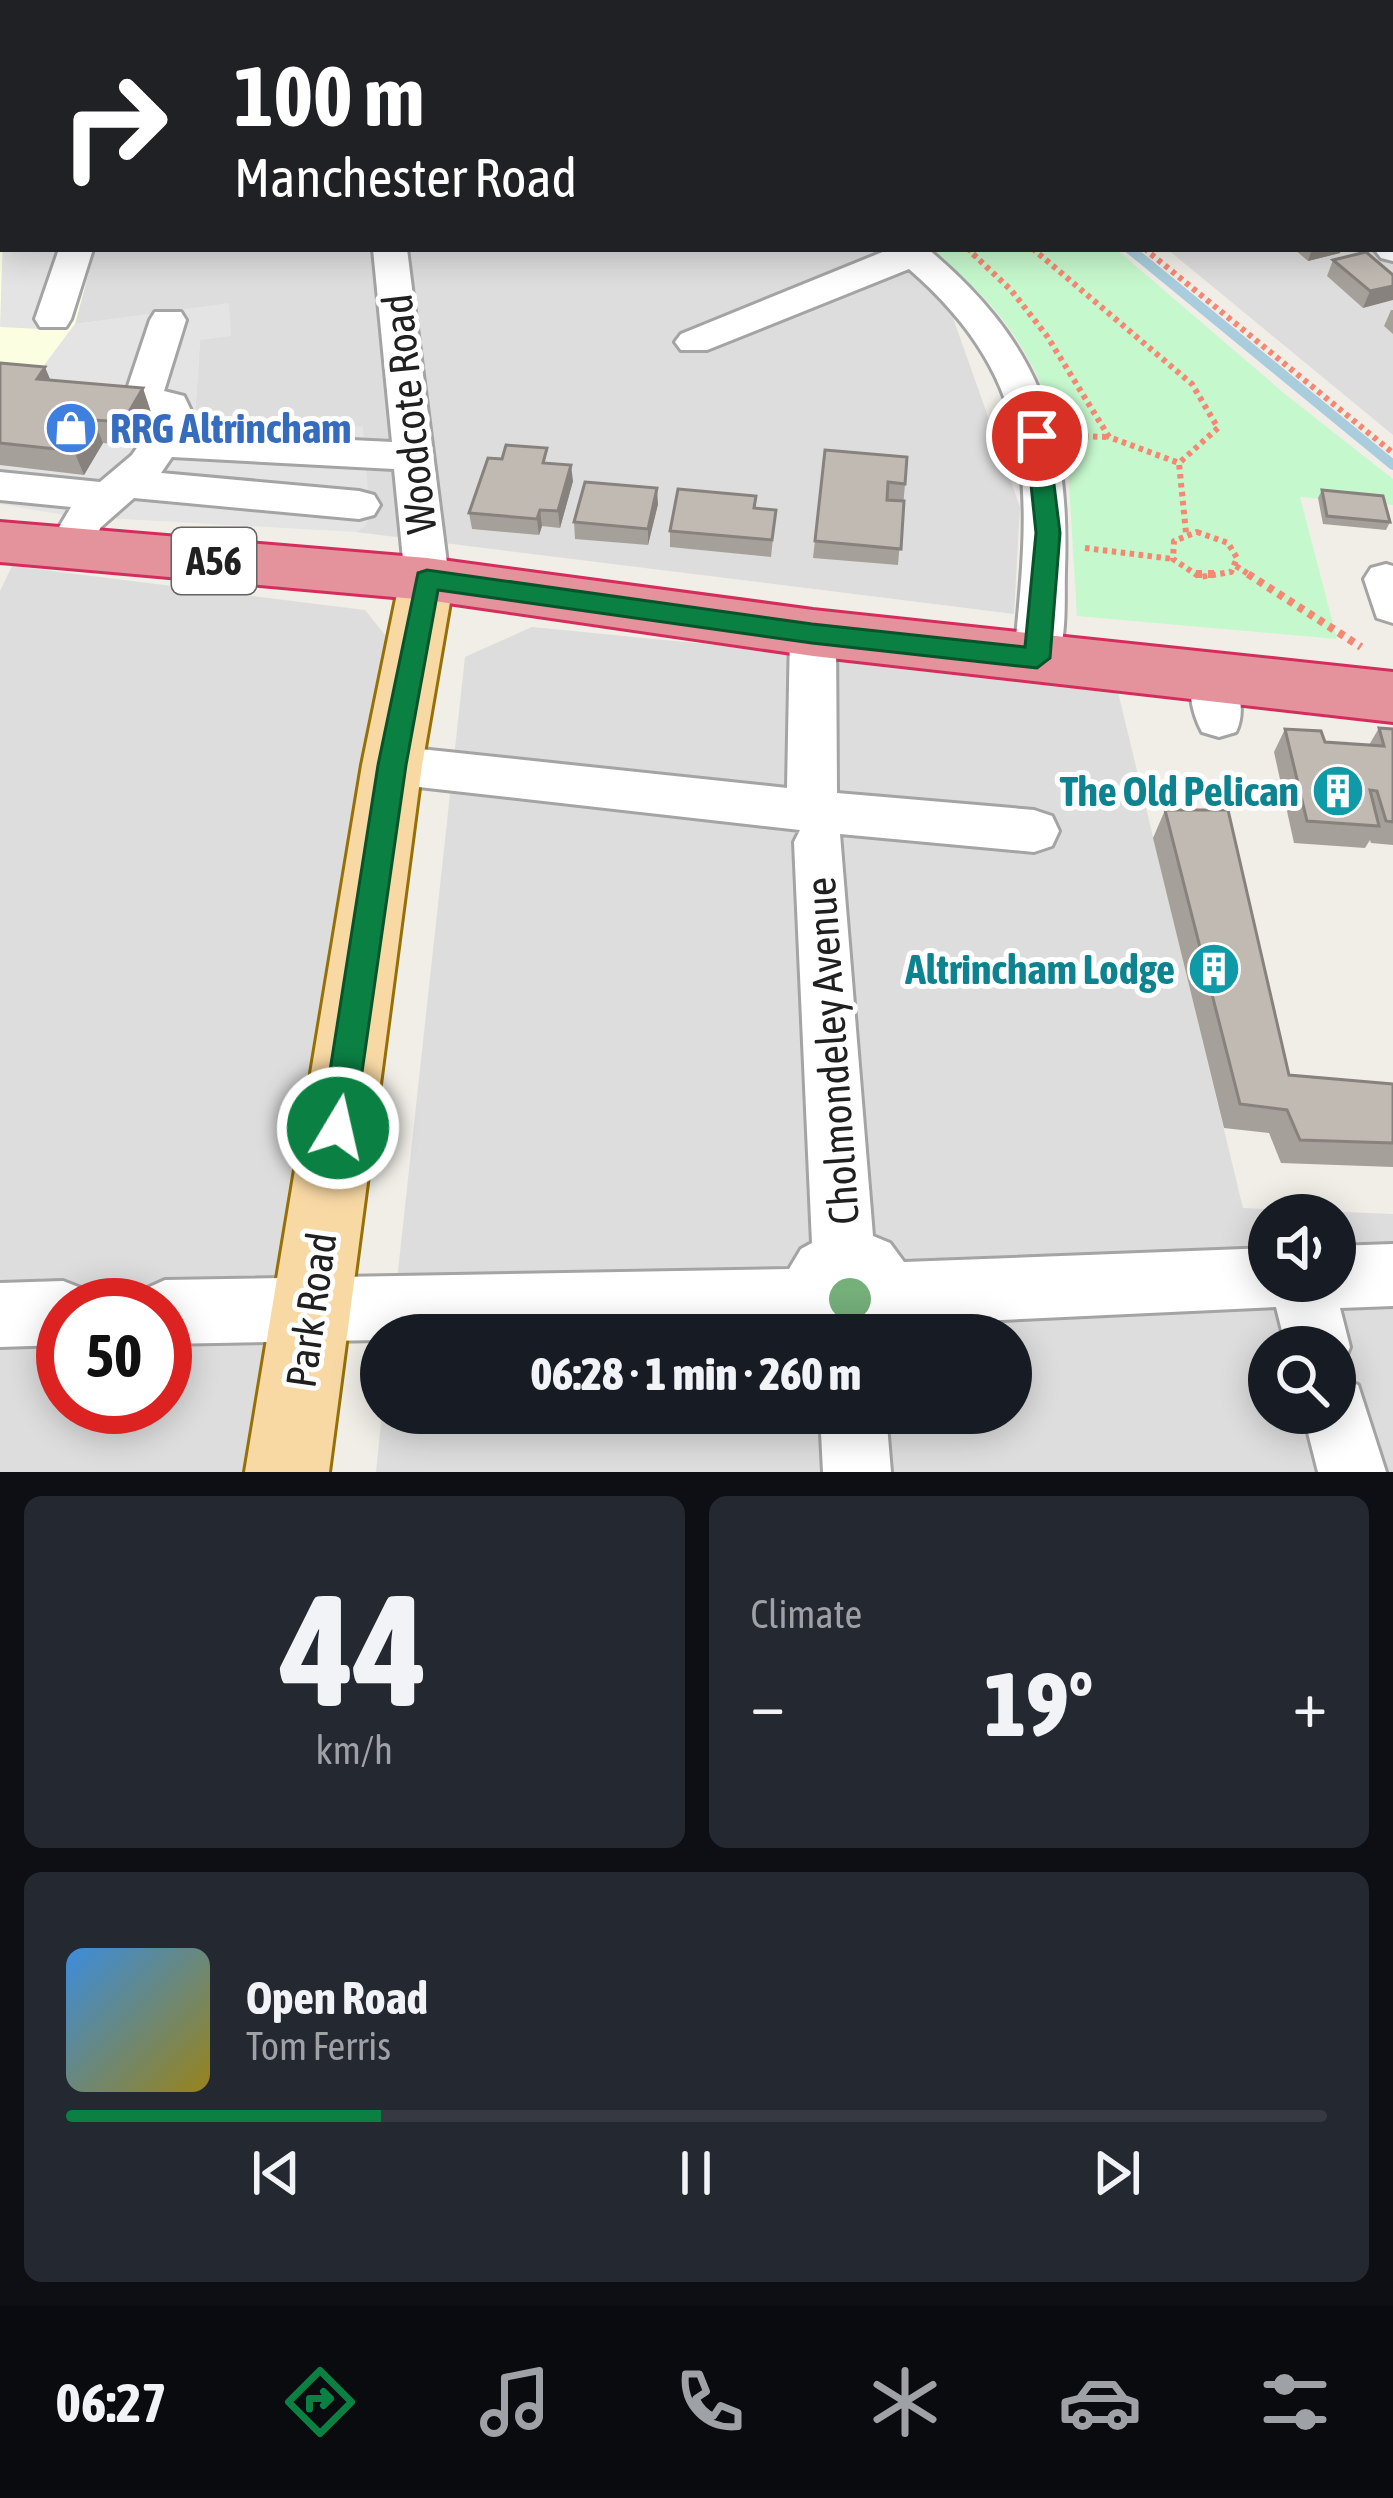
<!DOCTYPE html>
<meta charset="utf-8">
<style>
body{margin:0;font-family:"Asap Condensed",sans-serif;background:#242831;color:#f1f3f6;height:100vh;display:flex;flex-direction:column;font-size:45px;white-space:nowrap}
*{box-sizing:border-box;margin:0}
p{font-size:39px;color:#9ea1a6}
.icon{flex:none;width:66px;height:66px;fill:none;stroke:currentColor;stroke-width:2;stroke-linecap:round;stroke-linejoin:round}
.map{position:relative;height:1472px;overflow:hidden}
.panel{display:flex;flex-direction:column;gap:24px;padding:24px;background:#0d0f14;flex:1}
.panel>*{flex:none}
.guide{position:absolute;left:0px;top:0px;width:1395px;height:252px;box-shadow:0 6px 30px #0003;background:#202124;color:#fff;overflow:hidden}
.buttons{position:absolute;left:1248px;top:1194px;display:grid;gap:24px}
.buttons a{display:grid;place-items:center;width:108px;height:108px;border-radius:50%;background:#171b24;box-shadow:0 6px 30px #0003;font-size:60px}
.speed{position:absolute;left:36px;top:1278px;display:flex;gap:24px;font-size:60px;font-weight:700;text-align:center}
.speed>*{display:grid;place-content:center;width:156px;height:156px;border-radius:50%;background:#171b24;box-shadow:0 6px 30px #0003;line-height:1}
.speed .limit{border:18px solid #d22;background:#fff;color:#111}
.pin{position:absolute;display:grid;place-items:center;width:102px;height:102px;color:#fff;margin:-51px;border:6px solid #fff;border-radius:50%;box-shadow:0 3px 12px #0007}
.me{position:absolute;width:132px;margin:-66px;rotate:9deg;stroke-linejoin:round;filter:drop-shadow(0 0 9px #0008)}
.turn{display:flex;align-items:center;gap:42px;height:252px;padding:0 36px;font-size:54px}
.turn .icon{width:156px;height:156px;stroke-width:2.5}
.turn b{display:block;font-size:84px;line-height:102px}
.big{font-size:90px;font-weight:800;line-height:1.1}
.panel .widget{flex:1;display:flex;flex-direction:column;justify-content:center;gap:18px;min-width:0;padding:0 42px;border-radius:18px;background:#242831}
.panel .dial{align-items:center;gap:0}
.dial b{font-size:156px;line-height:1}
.song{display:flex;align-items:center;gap:36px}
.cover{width:144px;height:144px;border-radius:18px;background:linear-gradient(135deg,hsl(210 70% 55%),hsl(50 70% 35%))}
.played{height:12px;border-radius:6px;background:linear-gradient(90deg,#0b8043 25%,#363941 25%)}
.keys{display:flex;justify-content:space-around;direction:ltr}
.heat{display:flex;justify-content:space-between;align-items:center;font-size:66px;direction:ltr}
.panel .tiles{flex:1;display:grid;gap:24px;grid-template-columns:1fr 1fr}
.widget:last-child{grid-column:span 2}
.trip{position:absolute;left:360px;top:1314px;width:672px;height:120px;border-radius:60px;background:#171b24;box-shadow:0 6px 30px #0003;font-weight:800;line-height:120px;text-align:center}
.tab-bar{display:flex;height:192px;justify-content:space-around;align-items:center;background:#090b0e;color:#9ea1a6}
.tab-bar .icon{width:84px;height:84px}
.tab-bar .on{color:#0b8043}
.tab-bar b{font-size:54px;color:#f1f3f6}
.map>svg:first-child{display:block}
.residential{fill:#dedddd;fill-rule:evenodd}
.education{fill:#fcfee2}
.park{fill:#c6f8cd}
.parking{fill:#e4e4e4}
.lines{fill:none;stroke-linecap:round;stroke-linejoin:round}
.stream-far1{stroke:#a9cddc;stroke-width:9}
.stream{stroke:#a9cddc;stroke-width:10}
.minor-casing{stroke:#a4a4a4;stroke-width:6}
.major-casing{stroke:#966f06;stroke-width:6}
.highway-casing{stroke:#d42d5d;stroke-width:6}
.path-far2{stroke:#f48873;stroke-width:4.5;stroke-dasharray:4.5 4.5;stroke-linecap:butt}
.path-far1{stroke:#f48873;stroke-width:6;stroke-dasharray:4.5 4.5;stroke-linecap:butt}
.path{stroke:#f48873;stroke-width:8;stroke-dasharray:6 6;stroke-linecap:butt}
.minor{fill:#fff;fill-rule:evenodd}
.major{fill:#f8d9a4;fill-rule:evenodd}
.highway{fill:#e4929c;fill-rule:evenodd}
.tree{fill:#75af7a}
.wall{fill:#a6a09a}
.shaded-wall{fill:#87827d}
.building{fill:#c1bab3;stroke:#87827d;stroke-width:3}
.route{fill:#0b8043;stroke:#07532c;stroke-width:3}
.labels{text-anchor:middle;stroke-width:10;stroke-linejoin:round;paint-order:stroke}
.shield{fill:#fff;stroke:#636363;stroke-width:3}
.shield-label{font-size:39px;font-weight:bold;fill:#202020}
.street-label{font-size:42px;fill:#202020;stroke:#fff}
.shop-label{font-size:42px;font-weight:bold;fill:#366cbe;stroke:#fff;text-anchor:start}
.culture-label{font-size:42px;font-weight:bold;fill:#0d838f;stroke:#fff;text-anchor:end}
</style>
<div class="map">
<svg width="1393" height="1472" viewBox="0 0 1393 1472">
<rect width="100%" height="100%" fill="#f0eee7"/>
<path class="residential" d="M888,0h505v435l-226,-186h225v-246z
M95,249h789l63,52 73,206 -6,107 -658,-82 9,-6 -113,-108 -44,5 -13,-6 5,-77 29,-36 -154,20z
M12,566l353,44 36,45 -133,817h-268v-881zM63,1305h102v102h-102z
M532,627l584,57 127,524 150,6v258h-1017l6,-59h629v-78h-620l74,-678zM1269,1215h66v66h-66zM1269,1347h66v66h-66z"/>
<path class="education" d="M0,0l188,3h-185v246h92l-20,75 -48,64 -27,-2z"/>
<path class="park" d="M926,249h190l169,145 108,85v26l-93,-8 37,142 -260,-23 -10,-165 12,-8 -1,-11 -18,-6c-36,-84 -59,-123 -134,-177z"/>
<path class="parking" d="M3,233v16h65l-28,80 -40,-2z
M229,303l2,33 -31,4 -5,77 13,6 44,-5 111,9 7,91 -5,8 -9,6 -286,-16 -70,-12v-118l27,2 48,-64z"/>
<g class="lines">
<path class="stream-far1" d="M1129,249l10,8"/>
<path class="stream" d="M1136,254l257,211"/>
<g class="minor-casing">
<path id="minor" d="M92,0h29l-31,3z
M347,0h28v3h-28z
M619,0h28l2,3h-28z
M1070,0h30l2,3h-30z
M1361,0h31l1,5 -30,-2z
M3,215v24h-3v-23z
M1392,239h1v22l-12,-3 -7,-9h18z
M59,249h34l-22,70 -5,8h-26l-5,-8z
M373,249h34l42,330 -7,11 -15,4 -15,-4 -7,-11 -11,-110 -222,-12 -11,16 198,18 15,4 6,10 -6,10 -15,4 -225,-21 -33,29 -19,33 -15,4 -15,-4 -6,-11 25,-42 -71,-7v-28l100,10 32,-27 24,-35 -3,-7 -24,-6 -5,-9 26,-78 5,-8h26l5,8 -22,71 20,5 12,25 -7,11 203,10z
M890,249h38c110,93 142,179 137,322 -1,30 3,72 -12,99l-16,5 -16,-5 -7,-12c16,-163 29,-273 -105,-389l-202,81h-26l-6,-8 6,-8z
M1386,564l7,2v57l-16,-5 -13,-39 7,-11z
M813,616l16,5 7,12 1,160 197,17 18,6 7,15 -7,15 -18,6 -194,-18 33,402 17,7 14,19 365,-14v33h66v-35l58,-2v62l-53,2 10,39 -9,23 -6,2v-25h-49l-10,-40 -359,17 -5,11h-531v5l-216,4v-39h-29l7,-15 22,-10 624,-11 12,-20 11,-6 -18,-401 6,-12 -408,-46 -17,-5 -7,-14 7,-14 17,-5 395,42 3,-155 7,-12zM850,1293l7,9 -5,10 -9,-16z
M1212,660l16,5c11,19 18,47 8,67l-17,5 -17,-5c-10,-19 -17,-48 -6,-67z
M63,1281l23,9 6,15h-29v40l-63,2v-64z
M1335,1375l23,10 28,87h-68l-15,-59h32z
M820,1413h66l5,59h-68z"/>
</g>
<g class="major-casing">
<path id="major" d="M427,560l19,5 8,14 -32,186 -93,707h-84l117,-707 38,-186 8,-14z"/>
</g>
<g class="highway-casing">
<path id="highway" d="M0,522l427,36 386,52 580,62v50l-580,-66 -386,-56 -427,-38z"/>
</g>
<path class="path-far2" d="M967,249l10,8
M1032,249l10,8
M1144,249l10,8"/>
<path class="path-far1" d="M973,254l38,36 36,46 62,101 70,26 7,70
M1039,254l153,130 26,44 -39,35
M1151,254l242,199
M1075,436l33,1
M1197,532l31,11 9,15 -6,14 -31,5 -27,-18 1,-18z
M1085,548l88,11
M1236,566l17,11"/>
<path class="path" d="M1196,574h23
M1248,574l113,73"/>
<use href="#minor" class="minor"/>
<use href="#major" class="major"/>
<use href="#highway" class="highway"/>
</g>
<circle class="tree" cx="850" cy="1299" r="21"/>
<path class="wall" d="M1137,0h55l4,3h-57z
M1293,0h62l5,3h-63z
M1294,249h47l-1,4 -32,8z
M1333,260l60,15 -30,33 -36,-32z
M1391,310h2v24l-9,-8z
M0,363l50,17 101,32 -19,34 -29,-3 -19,32 -84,-10z
M825,450l80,34 -7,81 -85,-7z
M548,463l25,18 -13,47 -18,-2 -3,9 -67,-6 -3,-16z
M1322,490l68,32 -4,8 -63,-6 -5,-26z
M756,496l-1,12 21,2 -5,47 -101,-10v-16z
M658,504l-10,41 -73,-6 -1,-17z
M1379,728l14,1v116l-22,-2 -1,-3 -5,8 -71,-5 -20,-91 11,-23 40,13 44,3z
M1165,810l124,265 104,9v83l-112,-4 -12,-30 -45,-5 -71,-290z"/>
<path class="shaded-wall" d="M3,11v40l-3,4v-40z
M3,152v35l-3,4v-35z
M1312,249h29l-1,4 -32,8z
M1393,286v14l-30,8 7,-17z
M45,367l10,24 -18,-12z
M143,388l8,24 -19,34 -9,-24z
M94,420l9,23 -19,32 -10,-24z
M571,465l2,16 -13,47 -2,-17z
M657,488l1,16 -10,41v-16z
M540,510l2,16 -3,9 -2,-16z"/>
<path class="building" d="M1029,0h34l4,3h-34z
M1179,0h13l4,3h-32z
M1321,0h34l5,3h-34z
M3,74v50h-3v-47z
M0,134h3v18l-3,4z
M1366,252l27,23v11l-23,5 -37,-31z
M0,363l45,4 -8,12 106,9 -20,34 -29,-2 -20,31 -74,-8z
M506,445l41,3 -4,15 28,2 -13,46 -18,-1 -3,9 -68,-6 19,-55 14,1z
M825,450l82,7 -2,27 -17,-2 -1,18 17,1 -3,48 -86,-8z
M585,482l72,6 -9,41 -74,-7z
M678,489l78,7 -2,12 22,2 -4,30 -102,-9z
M1322,490l61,6 7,26 -63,-6z
M1379,728l14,1v93l-7,-1 -9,-30 -7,-1 9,36 -72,-5 -22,-92 36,2 4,11 59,4z
M1165,810h63l61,265 104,9v59l-93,-3 -13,-30 -47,-6z"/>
<path class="route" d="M1037,428l11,8 12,97 -10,125 -13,10 -225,-25 -374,-53 -32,175 -52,363 -4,11 -12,5 -12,-5 -5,-11 57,-363 40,-192 9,-3 385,54 213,23 11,-114 -10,-97z"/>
<defs>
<g id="shop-disc" transform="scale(2.7)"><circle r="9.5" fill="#3f7fe0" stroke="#fff"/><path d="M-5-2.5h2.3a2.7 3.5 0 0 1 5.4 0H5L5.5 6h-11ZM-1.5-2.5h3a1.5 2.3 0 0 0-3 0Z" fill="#fff"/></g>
<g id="building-disc" transform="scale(2.7)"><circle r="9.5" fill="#0f9aa8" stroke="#fff"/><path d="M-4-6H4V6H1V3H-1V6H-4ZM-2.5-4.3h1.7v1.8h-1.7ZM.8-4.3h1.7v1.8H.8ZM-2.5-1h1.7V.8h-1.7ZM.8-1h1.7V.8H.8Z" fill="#fff"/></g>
</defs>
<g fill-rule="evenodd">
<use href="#shop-disc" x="71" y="428"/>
<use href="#building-disc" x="1338" y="791"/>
<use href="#building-disc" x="1214" y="969"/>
</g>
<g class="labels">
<rect class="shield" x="172" y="528" width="84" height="66" rx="9"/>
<g class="shield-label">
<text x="214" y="575">A56</text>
</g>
<g class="street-label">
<text transform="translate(409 414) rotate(-96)" y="15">Woodcote Road</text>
<text transform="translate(832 1051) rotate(-94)" y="15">Cholmondeley Avenue</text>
<text transform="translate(311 1310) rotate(-82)" y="15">Park Road</text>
</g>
<g class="shop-label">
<text x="110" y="443">RRG Altrincham</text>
</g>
<g class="culture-label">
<text x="1299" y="806">The Old Pelican</text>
<text x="1175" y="984">Altrincham Lodge</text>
</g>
</g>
</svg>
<div class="buttons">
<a><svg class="icon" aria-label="sound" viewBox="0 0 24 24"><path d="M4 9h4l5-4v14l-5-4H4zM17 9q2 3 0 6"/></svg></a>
<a><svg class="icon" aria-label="search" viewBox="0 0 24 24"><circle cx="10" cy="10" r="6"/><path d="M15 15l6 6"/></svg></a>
</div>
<div class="speed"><div class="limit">50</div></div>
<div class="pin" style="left:1037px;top:436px;background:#d93025"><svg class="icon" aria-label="arrive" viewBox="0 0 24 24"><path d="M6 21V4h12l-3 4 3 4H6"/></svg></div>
<svg class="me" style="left:338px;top:1128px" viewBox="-20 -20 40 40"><circle r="17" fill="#0b8043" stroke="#fff" stroke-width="3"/><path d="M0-11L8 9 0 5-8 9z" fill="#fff"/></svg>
<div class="trip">06:28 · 1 min · 260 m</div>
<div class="guide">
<div class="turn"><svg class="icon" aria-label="right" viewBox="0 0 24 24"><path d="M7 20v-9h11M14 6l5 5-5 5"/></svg><div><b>100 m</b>Manchester Road</div></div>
</div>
</div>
<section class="panel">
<div class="tiles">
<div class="widget dial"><b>44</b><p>km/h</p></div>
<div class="widget"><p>Climate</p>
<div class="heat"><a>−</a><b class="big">19°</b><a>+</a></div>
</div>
<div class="widget">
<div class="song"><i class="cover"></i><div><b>Open Road</b><p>Tom Ferris</p></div></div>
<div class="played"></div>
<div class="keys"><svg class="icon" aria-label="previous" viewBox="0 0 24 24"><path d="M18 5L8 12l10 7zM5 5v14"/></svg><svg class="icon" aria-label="pause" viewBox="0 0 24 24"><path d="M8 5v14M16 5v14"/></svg><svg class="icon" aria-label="next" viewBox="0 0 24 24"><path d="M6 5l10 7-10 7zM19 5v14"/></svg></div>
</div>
</div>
</section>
<nav class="tab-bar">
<b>06:27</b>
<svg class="icon on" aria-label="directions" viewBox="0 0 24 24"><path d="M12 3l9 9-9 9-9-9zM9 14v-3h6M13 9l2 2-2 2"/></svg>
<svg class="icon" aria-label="music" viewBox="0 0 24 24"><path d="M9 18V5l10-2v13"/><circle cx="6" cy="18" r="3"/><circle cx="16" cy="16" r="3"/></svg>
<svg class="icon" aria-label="phone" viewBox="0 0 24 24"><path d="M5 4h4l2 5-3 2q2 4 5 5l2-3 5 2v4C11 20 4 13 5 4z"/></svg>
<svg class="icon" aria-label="climate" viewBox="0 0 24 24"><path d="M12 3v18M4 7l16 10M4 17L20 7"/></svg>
<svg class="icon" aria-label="car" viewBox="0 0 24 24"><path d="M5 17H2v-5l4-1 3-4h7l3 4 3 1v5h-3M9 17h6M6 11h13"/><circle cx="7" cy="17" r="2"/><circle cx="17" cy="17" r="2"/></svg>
<svg class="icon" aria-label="filters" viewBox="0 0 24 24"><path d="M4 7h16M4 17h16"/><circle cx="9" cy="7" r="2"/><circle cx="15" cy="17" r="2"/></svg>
</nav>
